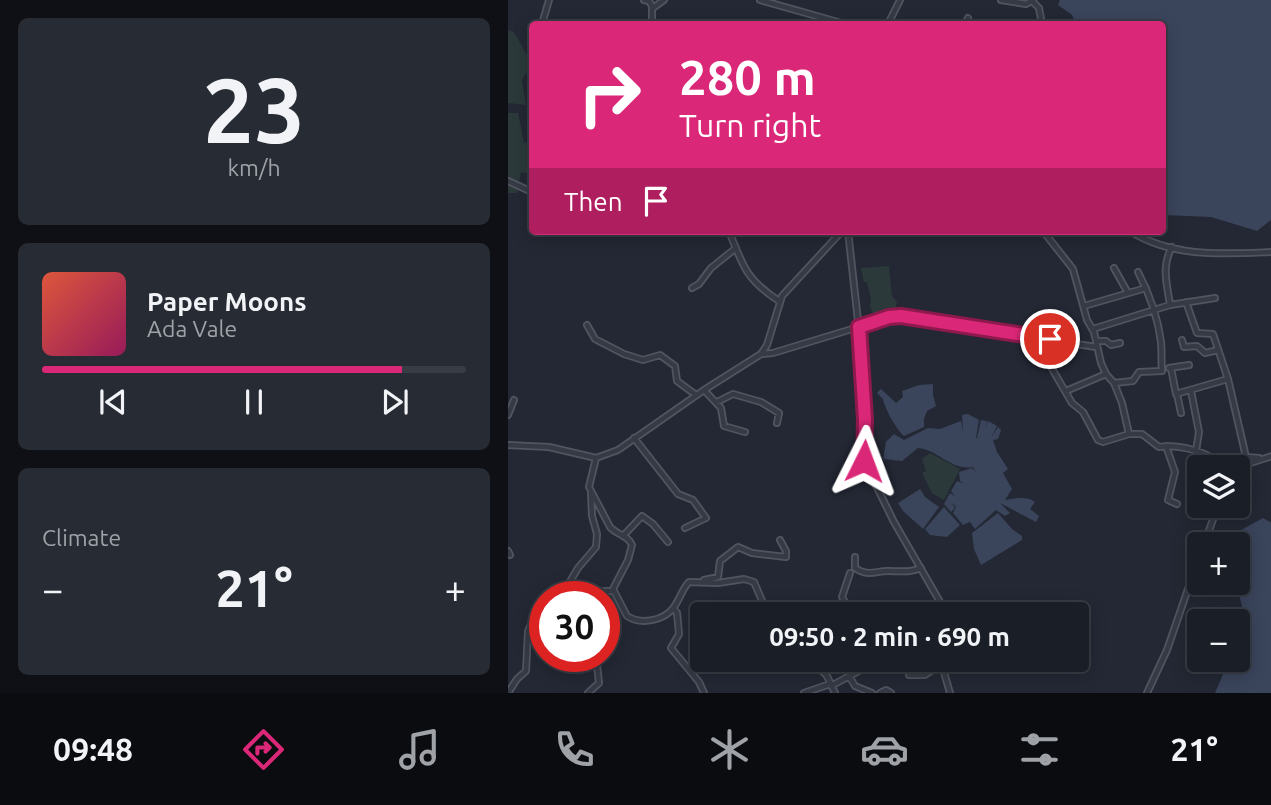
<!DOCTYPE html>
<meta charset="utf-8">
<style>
body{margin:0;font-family:Ubuntu,sans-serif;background:#272b33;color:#f1f3f6;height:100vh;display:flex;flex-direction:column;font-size:26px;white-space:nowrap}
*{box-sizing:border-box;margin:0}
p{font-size:23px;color:#9fa2a7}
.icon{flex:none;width:38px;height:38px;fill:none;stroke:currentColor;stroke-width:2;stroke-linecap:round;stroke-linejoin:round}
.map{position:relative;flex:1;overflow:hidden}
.panel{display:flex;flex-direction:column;gap:18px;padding:18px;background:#0e1015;width:508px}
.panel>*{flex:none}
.hud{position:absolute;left:21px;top:21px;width:637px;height:214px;border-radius:7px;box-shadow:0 4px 18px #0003,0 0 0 2px #383c44;background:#db2777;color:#fff;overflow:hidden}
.buttons{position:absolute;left:679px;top:455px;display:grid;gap:14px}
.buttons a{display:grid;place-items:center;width:63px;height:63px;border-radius:7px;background:#1a1e27;box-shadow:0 4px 18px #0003,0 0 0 2px #383c44;font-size:35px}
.speed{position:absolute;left:21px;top:581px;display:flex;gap:14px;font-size:35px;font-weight:700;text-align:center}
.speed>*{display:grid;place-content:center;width:91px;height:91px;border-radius:50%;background:#1a1e27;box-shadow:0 4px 18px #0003,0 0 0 2px #383c44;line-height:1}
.speed .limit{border:10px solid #d22;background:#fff;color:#111}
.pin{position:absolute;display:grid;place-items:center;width:60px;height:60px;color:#fff;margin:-30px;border:4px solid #fff;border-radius:50%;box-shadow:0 2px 7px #0007}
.me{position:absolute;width:77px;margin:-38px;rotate:3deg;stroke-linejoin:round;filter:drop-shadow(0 0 5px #0008)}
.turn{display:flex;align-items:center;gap:24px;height:147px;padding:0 35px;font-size:32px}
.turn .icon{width:91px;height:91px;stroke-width:2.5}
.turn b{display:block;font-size:49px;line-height:60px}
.then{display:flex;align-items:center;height:66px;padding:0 35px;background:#0003;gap:14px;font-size:26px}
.big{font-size:52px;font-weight:600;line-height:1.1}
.panel .card{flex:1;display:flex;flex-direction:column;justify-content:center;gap:10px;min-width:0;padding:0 24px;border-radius:10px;background:#272b33}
.panel .dial{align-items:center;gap:0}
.dial b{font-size:91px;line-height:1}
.song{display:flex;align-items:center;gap:21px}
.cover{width:84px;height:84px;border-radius:10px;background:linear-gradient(135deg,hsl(10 70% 55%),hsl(330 70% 35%))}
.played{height:7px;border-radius:4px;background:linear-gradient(90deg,#db2777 85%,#383c44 85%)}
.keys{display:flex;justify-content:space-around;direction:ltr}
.heat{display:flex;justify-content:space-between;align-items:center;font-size:38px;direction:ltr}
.trip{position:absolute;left:182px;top:602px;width:399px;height:70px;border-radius:7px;background:#1a1e27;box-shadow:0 4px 18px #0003,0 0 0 2px #383c44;font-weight:600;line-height:70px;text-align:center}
.dock{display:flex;height:112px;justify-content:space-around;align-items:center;background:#0a0c10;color:#9fa2a7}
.dock .icon{width:49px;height:49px}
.dock .on{color:#db2777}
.dock b{font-size:32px;color:#f1f3f6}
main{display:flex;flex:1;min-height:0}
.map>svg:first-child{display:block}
.green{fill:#2b393b}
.water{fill:#3a445b}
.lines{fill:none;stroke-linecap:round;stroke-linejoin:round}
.minor-casing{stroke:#515560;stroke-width:8}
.minor{stroke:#363a45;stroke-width:4.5}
.route-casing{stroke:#8e194d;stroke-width:18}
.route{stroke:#db2777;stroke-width:12}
</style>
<main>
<section class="panel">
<div class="card dial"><b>23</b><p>km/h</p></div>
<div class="card">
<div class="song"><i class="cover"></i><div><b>Paper Moons</b><p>Ada Vale</p></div></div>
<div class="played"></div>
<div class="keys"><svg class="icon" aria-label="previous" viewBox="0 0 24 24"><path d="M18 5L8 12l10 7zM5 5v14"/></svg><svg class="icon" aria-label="pause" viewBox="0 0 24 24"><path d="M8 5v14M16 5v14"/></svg><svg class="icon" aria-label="next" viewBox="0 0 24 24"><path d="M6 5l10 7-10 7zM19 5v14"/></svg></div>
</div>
<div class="card"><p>Climate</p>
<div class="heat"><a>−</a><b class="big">21°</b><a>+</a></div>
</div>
</section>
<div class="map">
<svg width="764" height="693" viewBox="0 0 764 693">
<rect width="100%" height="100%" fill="#232834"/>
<path class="green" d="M0,30l6,2 18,32 -10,16 4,25 -18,-2z
M0,113h10l6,30 8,-2v34l-11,-3 -4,21h-9z
M381,266l3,30 5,6 -3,12 -19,6 -5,-14 1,-7 -4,-17h-3l-3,-14z
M422,453l30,16 -16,31 -12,-7 -10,-20 4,-2 -4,-12z"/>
<path class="water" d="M552,0h211v220l-14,11 -46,-14 -48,-2 -1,-191h-86l-4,-9 -14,-10z
M425,384v11l3,11 -9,5 -3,8v8l-20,9c-8,-7 -19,-27 -21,-37l-6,-6 4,-4 15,14 7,-6 -1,-6 17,-6z
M460,414l11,6 -3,18 5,1 -4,-1 4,-18 6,1 -1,6 2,-6 9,5 -6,12 7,-11 3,3 -3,9 -5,1 4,12 11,17 -5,4 9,16 -7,11c9,-1 20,-5 30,2l-5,7 9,7 -3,6 -36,-19 10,10 -5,3 -9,-6 -21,19 -5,-7 -7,3 -10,-12 3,-6 -5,-5 4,6 -4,4 -7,-8 6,-11 5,3 -4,-5 6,-10 7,3 -4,-3 -1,-9 13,-4 4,4 -3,-5c-22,4 -34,-17 -55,-19l-16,13 -19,-2 3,-17 8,-8 10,6 24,-12 12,1 21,-8 2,11 -1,-17z
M412,489l5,8 14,10 -16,22 -20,-18 -5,-8z
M436,507l16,18 -13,12 -17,-2 -5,-6z
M490,513l14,16 10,7v4l-41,25 -7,-16 -2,-16z
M755,518l9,5 -1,170h-56l14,-33h9v-39h-7l12,-11 -7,-27h2v-26l3,-27z"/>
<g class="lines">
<g class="minor-casing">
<path id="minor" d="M136,0l5,1 3,5v18
M252,0l85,24
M493,0l25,4 7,-4
M525,2l6,6 3,16
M145,8l11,-8
M34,24l7,-24
M380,24l12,-24
M457,24l3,-6
M0,181l24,11
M98,231h7
M221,231c14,36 18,49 50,70
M340,231l10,90 7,99 -1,41 30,61 53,92
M535,231l30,38 14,51 7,12 7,31 5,11 8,9 8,20 7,31
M622,231c43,27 93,23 142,21
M606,268l14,25
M184,288l7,-4 12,-16 25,-20
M678,302l11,31 16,1 15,45 18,78
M662,305c-3,-21 -9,-39 2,-58
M576,306l62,-18
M79,325l8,14 29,15 19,6 17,-5 15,11 2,15 19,14
M585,329l77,-24 45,-7
M526,338l38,65 11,9 15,28 5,2 26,-8h13l17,13c21,-3 51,5 65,20
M674,340l2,7 13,-1 8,7 13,-3
M588,341h10l5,4 9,-2
M254,354l11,-1 122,-37 201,31
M661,368l20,-3
M663,368l5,26 52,-15
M606,383l19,-2 6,-9 23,-1c-1,-10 0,-19 -1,-29 -3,-24 -12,-49 -23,-70
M196,390l17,18 3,18 21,6
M558,391l40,-17
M683,391l8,41 -3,19
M669,394l4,19
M209,402l16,-8 28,8 18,11 -2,10
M0,415l6,-15
M126,438l44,56 15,6 13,18 -21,10
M0,445l41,2 47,11 22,-8 86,-60 57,-36 6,-9 15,-49 60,-65
M658,446l9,26 -7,28 9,4
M88,458l-7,29 21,40c7,8 18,8 22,18l-4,15 -15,29 14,27c14,9 37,5 47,-9 6,-8 8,-18 15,-25l29,1 26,-4 10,3 9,21 13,5 7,6
M729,466l9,-9 13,1
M730,467l34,-11
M115,536l19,-20 11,8 15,18
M696,544l14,-38
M0,551l2,4
M347,557v11c13,9 20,3 33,3 12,0 21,2 33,-3
M342,573l-8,24 5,9 17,8
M196,580l14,-3 2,-16 18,-14 14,6 34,4v-6l-6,-11
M53,597l17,-29 18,-21 1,-13 -5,-18 -1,-23
M94,597l2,-6h9
M165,608l4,5 2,21 -8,14 28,34 5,11
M304,660l15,16 8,17
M410,660l8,7 9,1
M436,660l-1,9 7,24
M401,675h16l12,-8
M341,676l6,10 17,7
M323,686l35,-19 6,-7
M0,693l9,-14 9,-8 2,-40 4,-9 13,-11
M80,693l11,-10 -3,-27
M296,693l26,-9
M372,693l6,-3 5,3
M639,693l20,-43 32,-93"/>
</g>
<use href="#minor" class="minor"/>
</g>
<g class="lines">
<g class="route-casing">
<path id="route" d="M356,461l1,-41 -6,-93 30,-10 12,-1 149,23"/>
</g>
<use href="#route" class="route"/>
</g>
</svg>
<div class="buttons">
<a><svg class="icon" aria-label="layers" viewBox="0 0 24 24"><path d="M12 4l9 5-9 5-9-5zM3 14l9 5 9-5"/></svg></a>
<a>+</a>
<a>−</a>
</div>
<div class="speed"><div class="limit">30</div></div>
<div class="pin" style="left:542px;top:339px;background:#d93025"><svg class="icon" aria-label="arrive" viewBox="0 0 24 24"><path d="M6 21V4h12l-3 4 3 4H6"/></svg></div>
<svg class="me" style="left:356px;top:461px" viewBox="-20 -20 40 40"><path d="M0-17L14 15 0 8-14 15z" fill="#db2777" stroke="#fff" stroke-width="4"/></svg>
<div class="trip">09:50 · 2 min · 690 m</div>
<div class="hud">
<div class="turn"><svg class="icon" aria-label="right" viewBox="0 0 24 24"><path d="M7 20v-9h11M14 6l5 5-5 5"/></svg><div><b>280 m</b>Turn right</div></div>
<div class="then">Then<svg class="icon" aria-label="arrive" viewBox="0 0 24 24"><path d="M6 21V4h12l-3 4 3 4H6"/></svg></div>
</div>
</div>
</main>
<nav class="dock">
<b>09:48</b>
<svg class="icon on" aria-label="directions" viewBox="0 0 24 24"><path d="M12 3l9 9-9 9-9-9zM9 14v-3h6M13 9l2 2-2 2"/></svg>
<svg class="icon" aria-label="music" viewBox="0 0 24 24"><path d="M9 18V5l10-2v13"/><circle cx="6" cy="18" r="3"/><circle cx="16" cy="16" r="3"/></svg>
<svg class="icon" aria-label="phone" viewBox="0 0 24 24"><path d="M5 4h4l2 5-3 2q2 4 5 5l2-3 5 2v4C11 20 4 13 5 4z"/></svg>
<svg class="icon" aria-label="climate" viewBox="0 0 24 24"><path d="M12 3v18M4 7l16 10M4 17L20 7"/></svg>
<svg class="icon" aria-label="car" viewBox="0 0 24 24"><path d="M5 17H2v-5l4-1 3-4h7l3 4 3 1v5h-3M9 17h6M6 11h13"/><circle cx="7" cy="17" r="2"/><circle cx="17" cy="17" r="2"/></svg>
<svg class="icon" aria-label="filters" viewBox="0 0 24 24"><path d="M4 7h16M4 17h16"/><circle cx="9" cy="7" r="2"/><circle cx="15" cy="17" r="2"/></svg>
<b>21°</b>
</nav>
